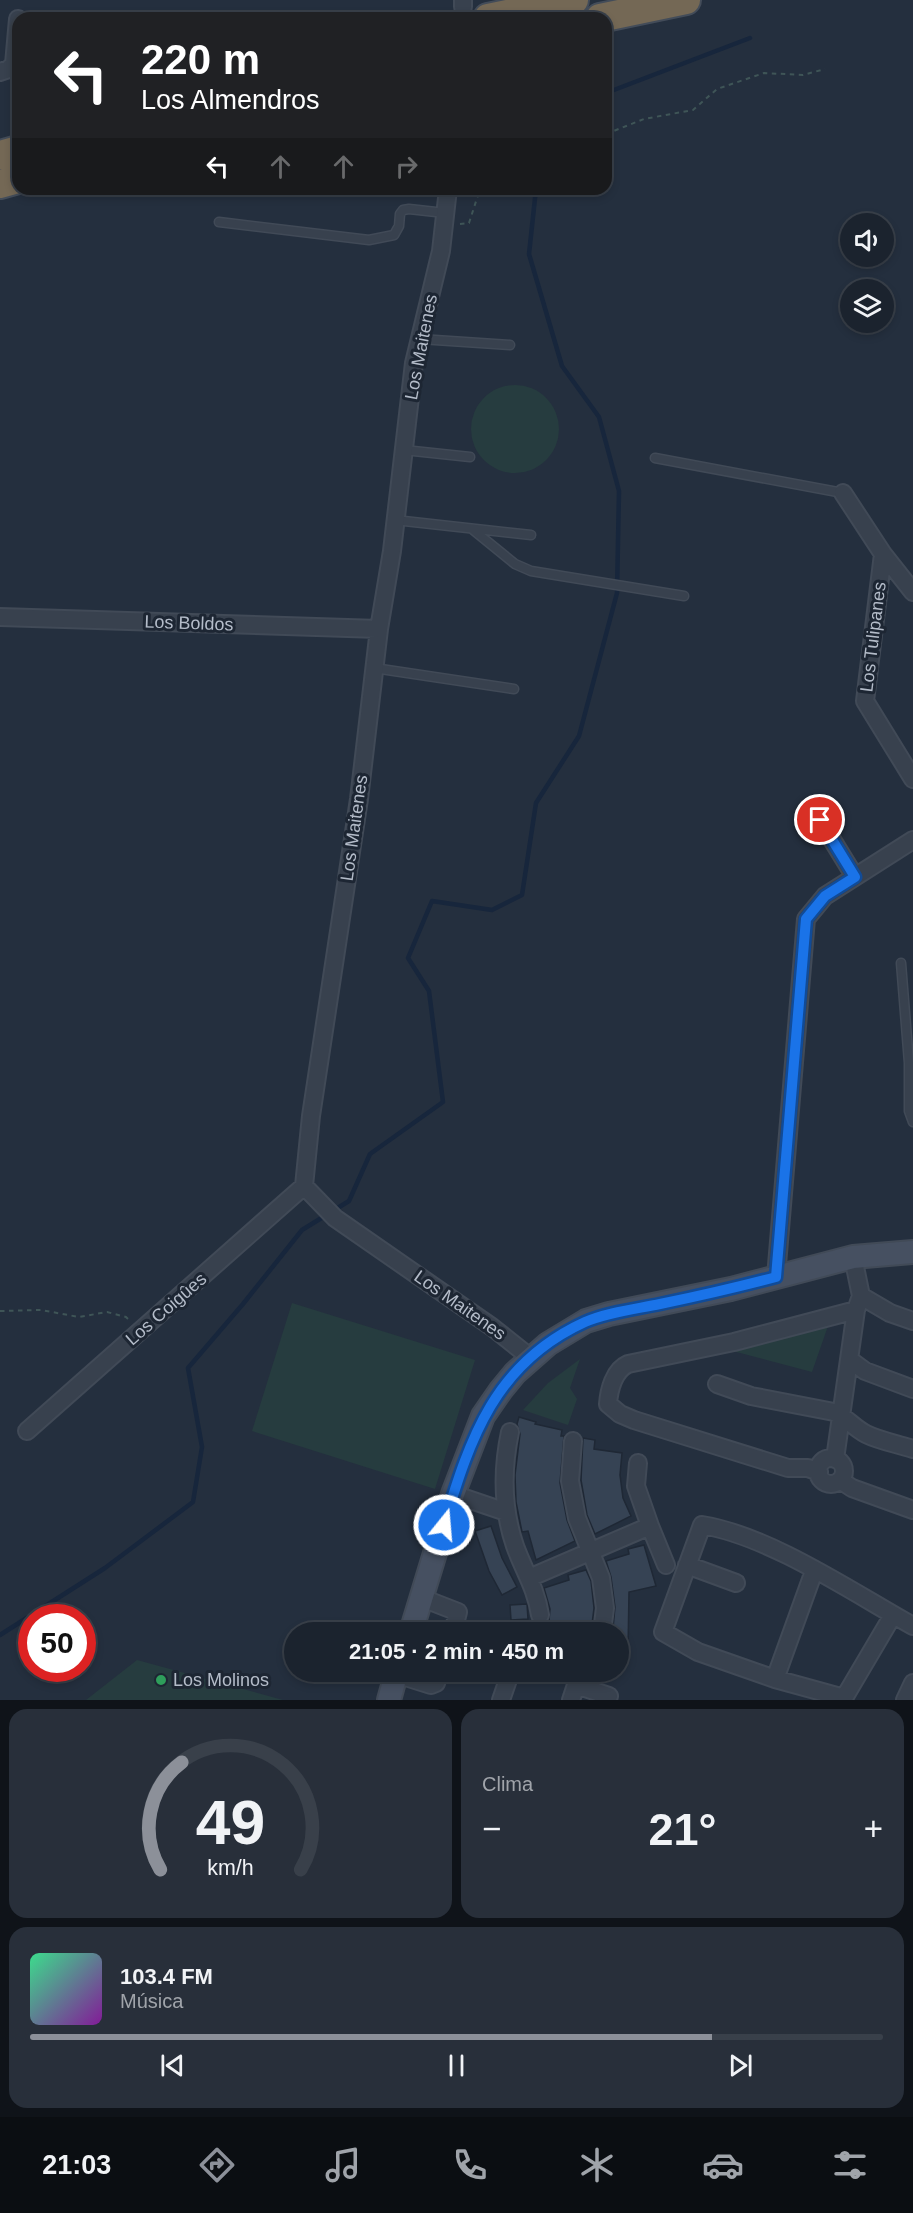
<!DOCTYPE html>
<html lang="es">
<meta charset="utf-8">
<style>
body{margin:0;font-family:Arial,sans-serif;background:#282f3a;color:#f1f3f6;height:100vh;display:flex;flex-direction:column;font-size:22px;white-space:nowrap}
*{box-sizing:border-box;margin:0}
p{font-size:20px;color:#a0a4aa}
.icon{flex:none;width:33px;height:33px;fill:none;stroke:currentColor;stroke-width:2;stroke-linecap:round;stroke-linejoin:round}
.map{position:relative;height:1700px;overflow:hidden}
.drawer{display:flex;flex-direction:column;gap:9px;padding:9px;background:#0f1319;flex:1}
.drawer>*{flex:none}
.guide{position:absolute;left:12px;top:12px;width:600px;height:183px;border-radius:18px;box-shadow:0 3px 9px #0003,0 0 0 2px #39404a;background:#202124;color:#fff;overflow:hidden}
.controls{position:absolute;left:840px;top:213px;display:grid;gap:12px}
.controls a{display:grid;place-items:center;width:54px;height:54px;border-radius:50%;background:#1b232e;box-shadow:0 3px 9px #0003,0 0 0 2px #39404a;font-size:30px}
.speed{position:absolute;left:18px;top:1604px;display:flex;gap:12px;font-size:30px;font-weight:700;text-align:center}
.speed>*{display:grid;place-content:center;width:78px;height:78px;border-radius:50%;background:#1b232e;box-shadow:0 3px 9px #0003,0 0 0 2px #39404a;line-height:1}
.speed .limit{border:9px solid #d22;background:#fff;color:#111}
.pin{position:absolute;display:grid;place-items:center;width:51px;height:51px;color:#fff;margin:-26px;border:3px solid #fff;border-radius:50%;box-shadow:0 2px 6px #0007}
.me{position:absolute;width:66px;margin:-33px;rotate:17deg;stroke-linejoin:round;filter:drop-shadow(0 0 4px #0008)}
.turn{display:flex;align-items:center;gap:21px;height:126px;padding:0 30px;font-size:27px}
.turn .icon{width:78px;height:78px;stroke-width:2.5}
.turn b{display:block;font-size:42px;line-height:51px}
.lanes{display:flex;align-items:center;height:57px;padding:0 30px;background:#0003;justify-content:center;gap:30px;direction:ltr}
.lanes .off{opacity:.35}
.big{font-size:45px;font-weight:600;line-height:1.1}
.drawer .widget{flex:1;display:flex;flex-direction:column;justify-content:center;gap:9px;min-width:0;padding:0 21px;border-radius:18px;background:#282f3a}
.drawer .dial{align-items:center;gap:0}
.dial svg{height:156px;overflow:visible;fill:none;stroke:#39404a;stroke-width:7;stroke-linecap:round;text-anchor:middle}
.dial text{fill:#f1f3f6;stroke:none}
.song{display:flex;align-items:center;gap:18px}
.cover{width:72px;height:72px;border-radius:9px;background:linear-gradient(135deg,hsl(150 70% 55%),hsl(290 70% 35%))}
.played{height:6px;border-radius:3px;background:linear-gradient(90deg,#8c9099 80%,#39404a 80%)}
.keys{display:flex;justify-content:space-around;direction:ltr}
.heat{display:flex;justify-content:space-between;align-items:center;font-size:33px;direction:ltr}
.drawer .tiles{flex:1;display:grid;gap:9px;grid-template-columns:1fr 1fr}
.widget:last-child{grid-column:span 2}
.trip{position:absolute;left:284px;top:1622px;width:345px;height:60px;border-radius:30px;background:#1b232e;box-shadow:0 3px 9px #0003,0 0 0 2px #39404a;font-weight:600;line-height:60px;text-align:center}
.menu{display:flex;height:96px;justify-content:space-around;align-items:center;background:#0b0e12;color:#a0a4aa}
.menu .icon{width:42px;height:42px}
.menu .current{color:#8c9099}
.menu b{font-size:27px;color:#f1f3f6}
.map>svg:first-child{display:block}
.green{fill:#263c3f}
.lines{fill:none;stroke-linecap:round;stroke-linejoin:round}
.stream{stroke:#17263c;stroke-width:4.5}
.building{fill:#364354;stroke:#1f2835;stroke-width:1.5}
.service-casing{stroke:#414a57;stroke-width:11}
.minor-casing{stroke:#414a57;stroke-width:20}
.secondary-casing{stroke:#414a57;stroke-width:26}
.motorway-casing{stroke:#434c59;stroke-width:32}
.path{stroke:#3f5557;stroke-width:2;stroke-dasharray:4.5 4.5;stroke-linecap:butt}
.service{stroke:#38414e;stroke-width:8}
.minor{stroke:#38414e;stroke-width:16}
.secondary{stroke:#465061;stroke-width:22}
.motorway{stroke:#746855;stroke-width:28}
.route-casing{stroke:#114b97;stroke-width:15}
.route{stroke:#1a73e8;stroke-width:10}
.leisure-dot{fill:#2e9e5b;stroke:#1d2633;stroke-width:2}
.labels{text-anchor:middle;stroke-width:6;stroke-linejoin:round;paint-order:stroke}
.street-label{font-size:18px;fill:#b4bcc9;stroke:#1d2633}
.poi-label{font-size:18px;fill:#b4bcc9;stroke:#1d2633;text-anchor:start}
</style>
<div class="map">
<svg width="913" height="1700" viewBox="0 0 913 1700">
<rect width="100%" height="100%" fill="#242f3e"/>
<path class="green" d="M471 429a44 44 0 1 1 88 0a44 44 0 1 1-88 0Z
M292,1303l183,57 -40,129 -183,-58z
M828,1326l-16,46 -83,-22z
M580,1359l-10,29 7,11 -9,26 -45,-15 25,-27z
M137,1660l146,40h-197z"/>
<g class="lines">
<path class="stream" d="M606,93l144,-55
M0,1635l105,-67 88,-66 9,-55 -14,-79 55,-64 59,-74 47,-29 21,-47 73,-52 -14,-111 -21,-33 24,-57 60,9 30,-15 14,-92 43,-67 38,-143 2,-102 -20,-74 -37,-51 -33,-112 7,-65"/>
</g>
<path class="building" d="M519,1417l17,5 -1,2 27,6 -1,6h3l-4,47 7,37 8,21 -39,19 -8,-29 -6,1 -6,-30 -1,-27 5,-41 -3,-10z
M583,1438l12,2 -1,9 28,4 -2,22 3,23 8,18 -36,18 -8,-19 -6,-35z
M491,1526l11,32 15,29 -15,8 -13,-24 -14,-40z
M644,1545l12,41 -27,6 -1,59h-10v-23h-5l2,-21 -4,-30 -5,-16 23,-7 -1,-5z
M586,1570l5,11 3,27 -3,24h-43l2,-23 -6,-21 25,-8 -1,-5z
M527,1604l1,15 -17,1 -1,-15z"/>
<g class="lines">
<g class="service-casing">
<path id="service" d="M219,222l150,18 25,-5 5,-9 1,-12 3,-4 6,-1 36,4
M420,339l90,6
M404,450l66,7
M655,458l188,35
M395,520l136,15
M472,529l43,35 16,7 153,25
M374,668l140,21
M901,963l8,100v48l4,11"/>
</g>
<g class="minor-casing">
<path id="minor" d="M463,7v-7
M0,72l9,-3 5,-5 4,-45
M448,189l-7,62 -27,112 -22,188 -13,78 -20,170 -48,317 -7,70 31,32 157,109 39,31
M843,493l40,61 30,38
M883,554l-18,147 48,78
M0,617l379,12
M820,820l35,57
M776,1277l30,-358 19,-23 88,-56
M861,1296l29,17 23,8
M850,1360l15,11 48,18
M717,1384l34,12 83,16c12,5 20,16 32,22 14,7 32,10 47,15
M27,1431l277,-245
M510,1432c-8,38 -8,76 5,114 9,25 21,42 25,69
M573,1441l-3,40 7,37 24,60 4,30 -3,24
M818 1471a13 13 0 1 1 26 0a13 13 0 1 1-26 0Z
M835,1459l21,-149 5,-14 -8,-39
M638,1463l-2,23 14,40 16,39
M819,1472l-11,-4h-20l-154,-48 -14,-6 -12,-10c1,-14 6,-34 20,-40l106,-22 122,-32
M840,1480l12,8 61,22
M453,1494l53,18
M687,1565l49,18
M529,1578l121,-52
M422,1598l36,14 -5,20
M893,1615l-49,83 -69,-19 -77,-27 -35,-20 39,-107c68,11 150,67 211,101
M396,1674l35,11 5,-2 4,-12
M775,1679l39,-108
M501,1700l10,-29
M571,1700l5,-15 33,11
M905,1700l8,-17"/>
</g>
<g class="secondary-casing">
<path id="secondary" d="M411,1632l42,-138 30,-78 18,-26 14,-17 33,-29 38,-23 23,-7 122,-25 122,-32 60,-5
M389,1700l8,-29"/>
</g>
<g class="motorway-casing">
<path id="motorway" d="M488,18l86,-18
M600,18l86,-18
M0,155l18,-5
M0,184l18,-5"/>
</g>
<path class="path" d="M606,134l38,-15 49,-9 24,-21 47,-16 39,2 22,-6
M460,224l9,-1 11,-34
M0,1311l41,-1 38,7 28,-5 19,5 3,3"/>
<use href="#service" class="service"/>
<use href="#minor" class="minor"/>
<use href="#secondary" class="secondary"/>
<use href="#motorway" class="motorway"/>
</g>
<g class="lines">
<g class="route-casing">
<path id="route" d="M444,1525c26,-87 51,-162 141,-203 23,-10 51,-13 75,-18 39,-8 78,-17 116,-27l30,-358 19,-23 30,-19 -35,-57"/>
</g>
<use href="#route" class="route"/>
</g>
<circle class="leisure-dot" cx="161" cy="1680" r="6"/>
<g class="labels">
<g class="street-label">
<text transform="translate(421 347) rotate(-79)" y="6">Los Maitenes</text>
<text transform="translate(189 623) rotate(2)" y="6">Los Boldos</text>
<text transform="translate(873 637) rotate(-83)" y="6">Los Tulipanes</text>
<text transform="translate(354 828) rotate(-82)" y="6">Los Maitenes</text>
<text transform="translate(460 1305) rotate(35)" y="6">Los Maitenes</text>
<text transform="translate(166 1309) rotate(-41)" y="6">Los Coigûes</text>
</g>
<g class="poi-label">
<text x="173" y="1686">Los Molinos</text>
</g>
</g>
</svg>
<div class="controls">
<a><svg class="icon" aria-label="sound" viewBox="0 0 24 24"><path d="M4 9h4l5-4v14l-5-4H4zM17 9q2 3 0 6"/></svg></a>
<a><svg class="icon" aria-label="layers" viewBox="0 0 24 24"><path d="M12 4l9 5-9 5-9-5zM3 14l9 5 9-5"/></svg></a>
</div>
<div class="speed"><div class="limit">50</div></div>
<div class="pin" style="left:820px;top:820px;background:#d93025"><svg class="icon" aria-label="arrive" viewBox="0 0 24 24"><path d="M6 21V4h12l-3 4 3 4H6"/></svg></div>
<svg class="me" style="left:444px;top:1525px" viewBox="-20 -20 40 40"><circle r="17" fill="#1a73e8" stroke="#fff" stroke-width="3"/><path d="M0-11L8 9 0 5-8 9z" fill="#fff"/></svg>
<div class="trip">21:05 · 2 min · 450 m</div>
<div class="guide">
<div class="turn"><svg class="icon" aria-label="left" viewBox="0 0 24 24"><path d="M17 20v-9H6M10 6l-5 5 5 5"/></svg><div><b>220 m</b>Los Almendros</div></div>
<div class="lanes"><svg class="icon" aria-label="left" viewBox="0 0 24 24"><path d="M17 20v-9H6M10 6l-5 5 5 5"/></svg><svg class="icon off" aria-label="ahead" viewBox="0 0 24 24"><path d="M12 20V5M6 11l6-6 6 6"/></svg><svg class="icon off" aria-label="ahead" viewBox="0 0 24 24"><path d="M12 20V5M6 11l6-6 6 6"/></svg><svg class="icon off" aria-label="right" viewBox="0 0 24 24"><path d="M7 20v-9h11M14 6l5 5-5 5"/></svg></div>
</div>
</div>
<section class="drawer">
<div class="tiles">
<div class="widget dial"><svg viewBox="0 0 100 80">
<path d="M14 69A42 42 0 1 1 86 69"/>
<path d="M14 69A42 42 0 0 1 25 14" stroke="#8c9099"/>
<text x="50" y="56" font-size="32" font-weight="700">49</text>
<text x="50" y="72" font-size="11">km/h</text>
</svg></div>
<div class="widget"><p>Clima</p>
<div class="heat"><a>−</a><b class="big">21°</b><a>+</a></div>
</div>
<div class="widget">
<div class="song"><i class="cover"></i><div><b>103.4 FM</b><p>Música</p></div></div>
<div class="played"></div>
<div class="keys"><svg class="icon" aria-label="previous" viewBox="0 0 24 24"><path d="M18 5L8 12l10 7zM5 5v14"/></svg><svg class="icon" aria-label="pause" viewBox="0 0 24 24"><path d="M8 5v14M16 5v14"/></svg><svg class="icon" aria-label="next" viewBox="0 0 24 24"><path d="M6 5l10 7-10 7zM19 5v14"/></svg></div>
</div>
</div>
</section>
<nav class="menu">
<b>21:03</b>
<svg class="icon current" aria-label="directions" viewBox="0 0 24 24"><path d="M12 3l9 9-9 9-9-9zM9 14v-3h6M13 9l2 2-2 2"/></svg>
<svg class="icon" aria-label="music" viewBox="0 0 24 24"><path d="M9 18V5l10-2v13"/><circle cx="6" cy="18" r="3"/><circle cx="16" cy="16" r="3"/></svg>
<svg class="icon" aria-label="phone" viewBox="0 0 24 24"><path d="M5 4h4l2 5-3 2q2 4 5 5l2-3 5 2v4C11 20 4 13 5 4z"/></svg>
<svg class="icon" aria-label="climate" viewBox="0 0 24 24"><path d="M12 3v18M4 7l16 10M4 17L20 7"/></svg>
<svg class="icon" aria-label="car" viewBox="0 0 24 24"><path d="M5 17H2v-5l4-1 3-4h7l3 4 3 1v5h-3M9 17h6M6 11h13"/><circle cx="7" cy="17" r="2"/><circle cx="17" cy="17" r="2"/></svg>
<svg class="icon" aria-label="filters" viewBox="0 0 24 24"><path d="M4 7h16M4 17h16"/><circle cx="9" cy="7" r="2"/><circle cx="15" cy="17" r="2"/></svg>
</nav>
